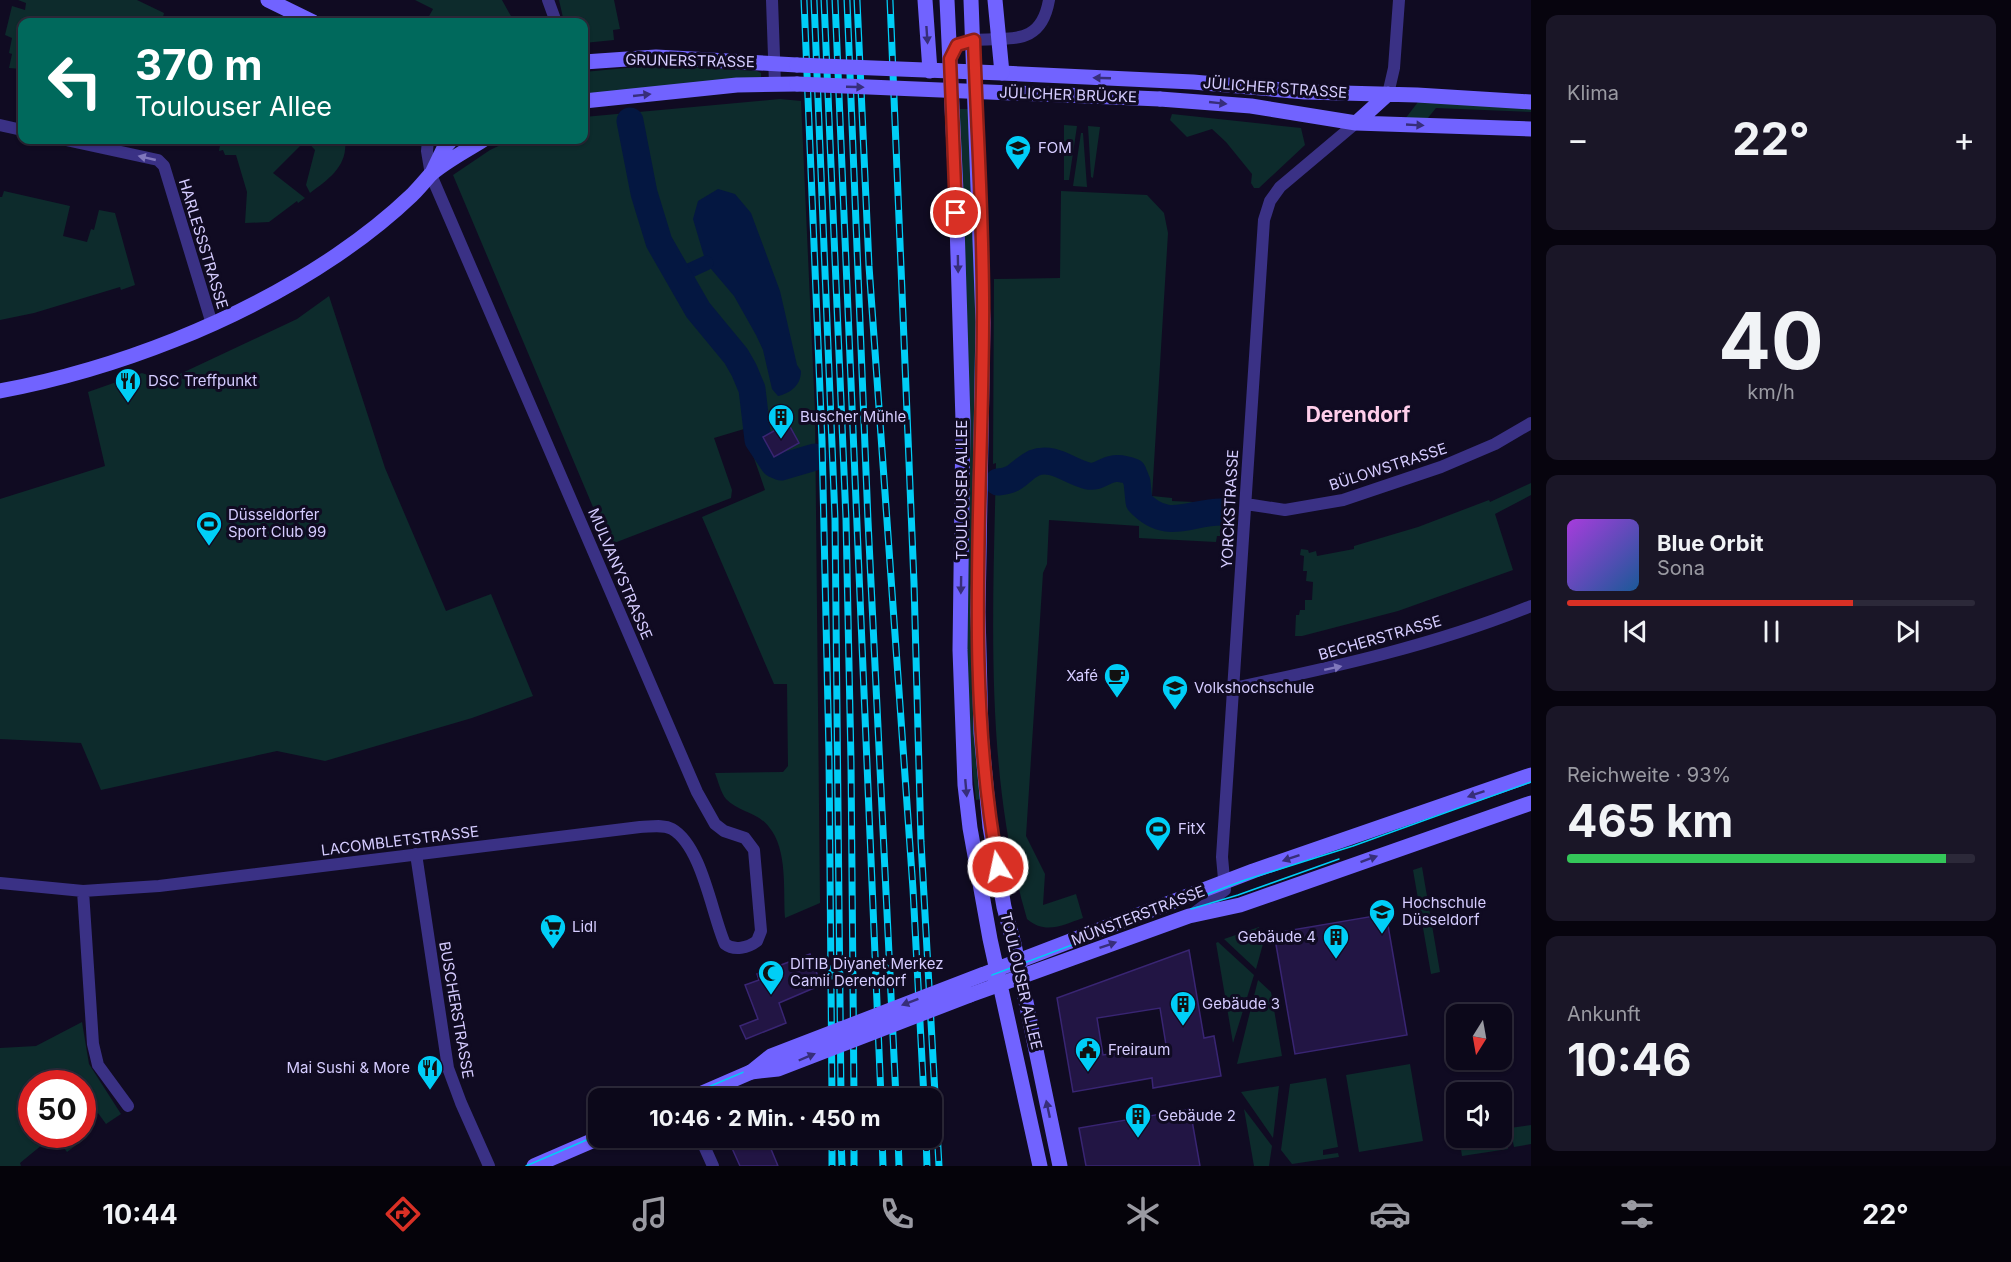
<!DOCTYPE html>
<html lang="de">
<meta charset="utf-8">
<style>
body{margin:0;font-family:Inter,sans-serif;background:#1a1627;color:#f1f3f6;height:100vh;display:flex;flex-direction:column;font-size:22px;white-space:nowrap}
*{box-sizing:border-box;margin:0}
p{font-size:20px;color:#9a9aa2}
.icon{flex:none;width:33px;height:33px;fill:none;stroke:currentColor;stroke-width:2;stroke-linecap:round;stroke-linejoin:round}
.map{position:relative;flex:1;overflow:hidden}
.details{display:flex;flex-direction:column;gap:15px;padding:15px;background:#07040e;width:480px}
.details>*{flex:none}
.banner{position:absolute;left:18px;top:18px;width:570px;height:126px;border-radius:12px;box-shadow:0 2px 4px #0004,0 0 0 2px #2c2939;background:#00695c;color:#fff;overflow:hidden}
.needle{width:39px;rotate:191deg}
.buttons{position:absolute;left:1446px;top:1004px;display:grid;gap:12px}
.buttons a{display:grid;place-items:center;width:66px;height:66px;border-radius:12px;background:#0c081a;box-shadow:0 2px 4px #0004,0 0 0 2px #2c2939;font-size:30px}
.speed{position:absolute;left:18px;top:1070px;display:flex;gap:12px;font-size:30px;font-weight:700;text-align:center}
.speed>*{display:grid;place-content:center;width:78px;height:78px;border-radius:50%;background:#0c081a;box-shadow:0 2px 4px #0004,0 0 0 2px #2c2939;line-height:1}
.speed .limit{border:9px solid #d22;background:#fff;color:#111}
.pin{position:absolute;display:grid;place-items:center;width:51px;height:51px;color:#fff;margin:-26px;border:3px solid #fff;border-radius:50%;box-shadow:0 2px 6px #0007}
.me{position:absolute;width:66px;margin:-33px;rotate:350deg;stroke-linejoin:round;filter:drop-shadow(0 0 4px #0008)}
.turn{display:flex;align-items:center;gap:21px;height:126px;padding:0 18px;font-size:27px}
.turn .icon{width:78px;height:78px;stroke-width:2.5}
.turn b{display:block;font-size:42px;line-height:51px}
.big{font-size:45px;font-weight:700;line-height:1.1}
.details .card{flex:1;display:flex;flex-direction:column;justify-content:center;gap:9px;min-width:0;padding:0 21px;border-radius:12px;background:#1a1627}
.details .dial{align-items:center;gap:0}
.dial b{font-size:78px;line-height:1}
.song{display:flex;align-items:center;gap:18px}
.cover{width:72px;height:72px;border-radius:9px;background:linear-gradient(135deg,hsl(280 70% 55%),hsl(210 70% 35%))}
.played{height:6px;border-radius:3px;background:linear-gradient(90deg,#d93025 70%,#2c2939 70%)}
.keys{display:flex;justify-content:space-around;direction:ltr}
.heat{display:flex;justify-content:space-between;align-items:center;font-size:33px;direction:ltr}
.charge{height:9px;border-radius:4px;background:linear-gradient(90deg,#34c759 93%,#2c2939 0)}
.trip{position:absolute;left:588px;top:1088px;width:354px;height:60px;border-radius:12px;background:#0c081a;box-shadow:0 2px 4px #0004,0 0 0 2px #2c2939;font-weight:700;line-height:60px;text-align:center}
.dock{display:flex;height:96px;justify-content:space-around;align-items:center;background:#05030a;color:#9a9aa2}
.dock .icon{width:42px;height:42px}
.dock .active{color:#d93025}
.dock b{font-size:27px;color:#f1f3f6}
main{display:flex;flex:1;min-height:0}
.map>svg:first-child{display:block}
.green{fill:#0d2b2c}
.water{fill:#041741}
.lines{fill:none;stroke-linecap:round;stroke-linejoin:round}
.canal{stroke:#041741;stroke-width:15}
.river{stroke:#041741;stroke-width:27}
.building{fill:#221544;stroke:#392573;stroke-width:1.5;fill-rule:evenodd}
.street{stroke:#3a3185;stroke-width:12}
.secondary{stroke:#7163ff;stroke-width:15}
.tram{stroke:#00cef7;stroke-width:1.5}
.rail-casing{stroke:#00cef7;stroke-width:7}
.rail{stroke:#100b22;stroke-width:4.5;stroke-dasharray:14;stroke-linecap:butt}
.secondary-bridge{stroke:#7163ff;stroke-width:15}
.oneway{fill:#372e7a}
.oneway2{fill:#8077bc}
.route-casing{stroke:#8d1f18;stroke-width:15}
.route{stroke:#d93025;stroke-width:10}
.labels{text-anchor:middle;stroke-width:6;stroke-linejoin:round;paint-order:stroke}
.street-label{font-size:15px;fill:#d5ccff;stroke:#100b22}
.poi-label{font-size:15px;fill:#d5ccff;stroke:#100b22;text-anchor:start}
.district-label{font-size:21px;font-weight:bold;fill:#ffceea;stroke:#100b22}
</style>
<main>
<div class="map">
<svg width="1531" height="1166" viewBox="0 0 1531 1166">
<rect width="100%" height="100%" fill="#100b22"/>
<path class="green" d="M18,0h119l27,13 -1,4 12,5h-153v47l-13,-1 3,-14 -3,-1 3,-15 -7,-3 7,-29 13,4 1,-7z
M415,0h87l10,18 -2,2 1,2h-61l-12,-5 -3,4 -7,-3 5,-9z
M559,0h55l6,29 -7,1 1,10 -30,3v-21h-20z
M657,65l100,6 4,2v4l-177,17v-22z
M780,99l21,2 14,311 5,491 -35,15c-2,-28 3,-68 -16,-91 -10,-14 -32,-16 -43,-28 -5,-6 -8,-18 -11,-26l68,-1 5,-6 -1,-82h-13l-72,-167 63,-27 -21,-61 -30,9 18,52 -1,8 -122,47 -156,-370 37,-25 21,-10h73v-23z
M1418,102l113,5v5l-95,-4 -9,11h-22z
M959,109h11l8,198 4,492 -6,1 -8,-69z
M1172,114l129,14 4,17 -46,43h-5l-3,-5 1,-9 -26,-32 -14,-13 -25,8 -17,-17z
M1064,125l13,1 -8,54h-5z
M1088,126l12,1 -7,51 -2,-1z
M1081,133h2l4,54 -14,-1z
M221,140h124c3,26 -16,39 -35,53l-4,-8 9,-35 -9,-10 -33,33 32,25 -7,5 -1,-2 -28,21 -24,1 2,-31 -11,-37h-11l-2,-5 -4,1z
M4,191l66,15 -7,30 24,6 4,-13 3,1 5,-20 16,3 20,72 -14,5 -1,-3 -86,26 -34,7v-123h2z
M1061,191l86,4 17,18 4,20 -16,263 20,2v3l42,2v4h9l-3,29h-3l-1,6 -77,-4v-12l-90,-6 -2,44 -4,9 -17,263 19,38 -2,31 33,-11 7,24c-21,7 -37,17 -56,1 -43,-145 -34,-306 -31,-456l-3,1 1,-185 66,-1z
M329,296l56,172 61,143 45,-17 42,102 -61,22 -147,43 -48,-10 -176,39 -20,-47 -81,-4v-240l105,-33 -17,-74 54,-19 23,8 132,-62z
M1531,483v12l-36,19 18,56 -115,41 -96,25h-7l1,-21h3l1,-5h5v-10h7l1,-18 -7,-1 1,-10h-4l1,-15 -4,-1 1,-6 7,1 1,3 7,-2 1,5 37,-7v-3l64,-19 71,-27 1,2z
M1422,867l18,105 -9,2 -18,-104z
M1259,927l4,17 -7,25 -32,-30z
M1218,942l36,33 -21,68 -17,-100z
M1258,980l13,12 11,64 -45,8z
M82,1022l7,42 32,50 -15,10 -8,-11 -15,11 -1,-41h-50v51h46l5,6 -16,12 -13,-17 -34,28 1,3h-21v-118l36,-2z
M1410,1064l13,77 -64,11 -13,-77z
M1326,1078l12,69 -15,3v5l15,-2 1,4 -47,7 -11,-14 9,-66z
M1279,1086l-6,52 -32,-46z
M1244,1109l28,37 -3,20h-15z
M1531,1125v19l-17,3 -4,-19z
M1504,1129l4,20 -46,7 -3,-19h43v-7z"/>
<path class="water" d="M718,189l17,5 16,19 29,78 17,74 4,6c0,14 -10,22 -23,25l-6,-7 -9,-39 -7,-15 -22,-39 -28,-33 -13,-44 5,-18z"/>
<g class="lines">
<path class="canal" d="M680,275l26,-12"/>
<path class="river" d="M630,121l14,72 15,49 39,68 38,46 8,14 8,19 6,51 16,24 7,3 34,-10
M998,482c21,-2 20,-11 36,-19 19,-8 36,9 54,13 15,3 19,-15 45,-4l4,10 2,20c28,30 50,10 82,10"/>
</g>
<path class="building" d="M788,423l11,20 -25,14 -11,-20z
M1386,914l21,121 -112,19 -21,-121z
M1189,950l15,88 10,-2 7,40 -68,12 -1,-10 -79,14 -16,-94zM1160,1008l6,37 -63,10 -6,-37z
M810,954l11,31 -42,18 7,20 -40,16 -6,-13 18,-7 -13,-34 14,-5 -2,-6z
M1190,1109l10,57h-114l-7,-38z
M727,1137h39l12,29h-38z"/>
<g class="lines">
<path class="street" d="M548,0l8,22
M772,0l3,84
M974,40c38,-3 67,6 75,-40
M1388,94l6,-26 5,-68
M0,125l22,5
M66,140l92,20 6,6 48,158
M1246,504l39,6 58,-10 98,-33 54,-23 36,-21
M1234,688c101,-21 201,-43 297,-82
M416,854l32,214 13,35 28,63
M0,883l83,8 76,-5 481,-59c10,0 23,-3 32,2 30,17 40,86 53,115 9,7 23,4 32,-3l4,-10 -7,-81 -9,-12 -21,-7 -9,-7 -18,-32 -266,-617 -4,-24 1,-11
M83,891l10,153 5,21 30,41
M1194,913l31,-23 -3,-33 42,-637 6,-19 10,-14 76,-64
M700,1137l13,29"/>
<path class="secondary" d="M268,0l45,22
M925,0l5,71
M947,0l9,191 7,230 -3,229 5,135 5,43 20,111 50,227
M971,0l12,322 -5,290 3,121 9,94 14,80 10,37 46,222
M584,62l72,-5 141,8
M1002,73l191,9 112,10 112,3 114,7
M1160,99l91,7 105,17 175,6
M584,101l153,-16 60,-1
M1356,123l32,-29
M432,173l12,-25 7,-8
M0,391c116,-22 238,-69 337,-136 25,-17 52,-38 75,-60 6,-6 12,-13 18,-20 16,-14 36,-24 53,-35
M987,973l266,-102 278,-96
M970,995l219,-79 51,-11 291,-102
M691,1098l60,-26
M534,1166l67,-29"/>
<path class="tram" d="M1191,909l47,-14 101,-36
M682,1098l145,-61 418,-157 108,-34 178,-64
M526,1166l72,-31"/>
<g class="rail-casing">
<path id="rail" d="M804,0l18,440 7,314 3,344
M814,0l21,519 6,579
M824,0l22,519 5,243 3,336
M835,0l46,1098
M847,0l21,521 28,577
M857,0l12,266 44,623 11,209
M890,0l24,583 7,259 18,324
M832,1137v29
M841,1137l1,29
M854,1137v29
M882,1137l1,29
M898,1137l1,29
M926,1137l1,29"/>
</g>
<use href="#rail" class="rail"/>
<path class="secondary-bridge" d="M797,65l205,8 -7,-73
M797,84l363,15
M751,1072l20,-16 213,-82
M751,1072l27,-3 192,-74"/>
</g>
<defs><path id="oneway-solid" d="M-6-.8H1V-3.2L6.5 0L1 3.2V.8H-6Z" transform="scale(1.5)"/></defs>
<g class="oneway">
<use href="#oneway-solid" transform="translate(927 35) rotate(86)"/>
<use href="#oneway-solid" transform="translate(1102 78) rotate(-178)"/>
<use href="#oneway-solid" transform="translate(855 87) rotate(2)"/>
<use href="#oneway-solid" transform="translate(642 95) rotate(-6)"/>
<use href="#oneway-solid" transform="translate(1218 103) rotate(6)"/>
<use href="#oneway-solid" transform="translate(1415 125) rotate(3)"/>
<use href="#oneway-solid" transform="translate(958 264) rotate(89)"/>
<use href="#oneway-solid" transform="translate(961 585) rotate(91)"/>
<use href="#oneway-solid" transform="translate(966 788) rotate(85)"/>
<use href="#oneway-solid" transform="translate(1476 794) rotate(161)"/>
<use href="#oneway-solid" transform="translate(1291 858) rotate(161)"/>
<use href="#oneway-solid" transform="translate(1369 859) rotate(-20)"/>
<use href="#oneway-solid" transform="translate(1108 945) rotate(-19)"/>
<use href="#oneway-solid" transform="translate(910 1002) rotate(159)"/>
<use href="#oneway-solid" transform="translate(807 1057) rotate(-23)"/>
<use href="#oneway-solid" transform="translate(1048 1109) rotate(-102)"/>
</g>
<g class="oneway2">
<use href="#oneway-solid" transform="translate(147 158) rotate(-167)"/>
<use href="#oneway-solid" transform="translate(1333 668) rotate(-12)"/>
</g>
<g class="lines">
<g class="route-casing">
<path id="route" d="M956,213l-6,-154 7,-14 17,-5c3,95 10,190 9,285 -1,180 -18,363 15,542"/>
</g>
<use href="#route" class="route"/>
</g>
<defs>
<g id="university-pin" transform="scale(1.35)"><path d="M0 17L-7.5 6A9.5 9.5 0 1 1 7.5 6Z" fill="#00cef7" stroke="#100b22"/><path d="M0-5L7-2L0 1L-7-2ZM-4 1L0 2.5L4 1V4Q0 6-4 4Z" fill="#111"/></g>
<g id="restaurant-pin" transform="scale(1.35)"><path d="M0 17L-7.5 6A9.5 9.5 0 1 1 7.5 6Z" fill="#00cef7" stroke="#100b22"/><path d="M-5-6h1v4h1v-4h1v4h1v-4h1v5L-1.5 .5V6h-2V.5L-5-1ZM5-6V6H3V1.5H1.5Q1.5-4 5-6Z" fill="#111"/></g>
<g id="building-pin" transform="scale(1.35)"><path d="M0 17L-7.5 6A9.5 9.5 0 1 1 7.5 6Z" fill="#00cef7" stroke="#100b22"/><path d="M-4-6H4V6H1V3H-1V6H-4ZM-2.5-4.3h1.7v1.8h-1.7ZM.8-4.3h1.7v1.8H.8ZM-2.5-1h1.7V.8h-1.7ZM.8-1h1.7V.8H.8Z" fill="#111"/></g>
<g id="stadium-pin" transform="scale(1.35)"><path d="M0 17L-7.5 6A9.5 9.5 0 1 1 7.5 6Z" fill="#00cef7" stroke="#100b22"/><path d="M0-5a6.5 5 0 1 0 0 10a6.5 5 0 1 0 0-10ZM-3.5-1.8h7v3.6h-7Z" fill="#111"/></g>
<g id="cafe-pin" transform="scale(1.35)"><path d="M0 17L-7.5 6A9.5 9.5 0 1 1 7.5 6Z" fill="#00cef7" stroke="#100b22"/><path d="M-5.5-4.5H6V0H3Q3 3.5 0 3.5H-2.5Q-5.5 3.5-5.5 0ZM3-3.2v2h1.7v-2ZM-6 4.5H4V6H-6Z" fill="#111"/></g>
<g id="school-pin" transform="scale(1.35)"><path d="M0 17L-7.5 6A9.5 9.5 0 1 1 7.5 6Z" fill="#00cef7" stroke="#100b22"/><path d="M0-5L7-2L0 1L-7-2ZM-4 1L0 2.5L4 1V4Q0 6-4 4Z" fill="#111"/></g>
<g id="supermarket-pin" transform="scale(1.35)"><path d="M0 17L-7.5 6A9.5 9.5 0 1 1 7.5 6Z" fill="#00cef7" stroke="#100b22"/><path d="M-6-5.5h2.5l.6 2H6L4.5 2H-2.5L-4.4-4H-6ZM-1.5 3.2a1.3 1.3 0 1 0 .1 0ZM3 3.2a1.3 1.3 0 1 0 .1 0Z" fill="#111"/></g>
<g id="mosque-pin" transform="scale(1.35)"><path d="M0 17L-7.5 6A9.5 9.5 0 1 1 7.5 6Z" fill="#00cef7" stroke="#100b22"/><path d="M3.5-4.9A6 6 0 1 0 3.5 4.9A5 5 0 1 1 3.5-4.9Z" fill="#111"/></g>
<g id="civic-pin" transform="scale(1.35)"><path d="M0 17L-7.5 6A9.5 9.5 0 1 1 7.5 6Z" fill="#00cef7" stroke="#100b22"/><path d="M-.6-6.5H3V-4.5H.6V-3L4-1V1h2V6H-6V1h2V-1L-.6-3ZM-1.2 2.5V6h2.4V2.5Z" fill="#111"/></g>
</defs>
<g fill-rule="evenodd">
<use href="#university-pin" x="1018" y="148"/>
<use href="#restaurant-pin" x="128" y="381"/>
<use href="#building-pin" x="781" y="417"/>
<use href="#stadium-pin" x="209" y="524"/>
<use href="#cafe-pin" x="1117" y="676"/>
<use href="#school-pin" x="1175" y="688"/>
<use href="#stadium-pin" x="1158" y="829"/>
<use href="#university-pin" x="1382" y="912"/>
<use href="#supermarket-pin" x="553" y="927"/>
<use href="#building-pin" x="1336" y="937"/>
<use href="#mosque-pin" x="771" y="973"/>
<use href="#building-pin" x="1183" y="1004"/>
<use href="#civic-pin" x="1088" y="1050"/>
<use href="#restaurant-pin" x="430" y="1068"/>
<use href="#building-pin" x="1138" y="1116"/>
</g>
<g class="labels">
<g class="street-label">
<text transform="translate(690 61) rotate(1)" y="5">GRUNERSTRASSE</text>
<text transform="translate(1275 88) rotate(4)" y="5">JÜLICHER STRASSE</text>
<text transform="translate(1068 95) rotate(2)" y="5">JÜLICHER BRÜCKE</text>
<text transform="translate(203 244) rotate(73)" y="5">HARLESSSTRASSE</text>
<text transform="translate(1388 467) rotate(-18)" y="5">BÜLOWSTRASSE</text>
<text transform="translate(962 490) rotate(-90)" y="5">TOULOUSER ALLEE</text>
<text transform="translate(1230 509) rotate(-87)" y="5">YORCKSTRASSE</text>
<text transform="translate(620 574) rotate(67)" y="5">MULVANYSTRASSE</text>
<text transform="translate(1380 638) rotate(-16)" y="5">BECHERSTRASSE</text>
<text transform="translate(400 841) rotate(-7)" y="5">LACOMBLETSTRASSE</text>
<text transform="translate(1138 916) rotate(-21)" y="5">MÜNSTERSTRASSE</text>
<text transform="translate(1021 981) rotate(77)" y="5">TOULOUSER ALLEE</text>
<text transform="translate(456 1010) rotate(80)" y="5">BUSCHERSTRASSE</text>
</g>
<g class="poi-label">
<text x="1038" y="153">FOM</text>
<text x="148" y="386">DSC Treffpunkt</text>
<text x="800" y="422">Buscher Mühle</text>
<text x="228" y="520">Düsseldorfer<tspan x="228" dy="17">Sport Club 99</tspan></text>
<text x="1098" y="681" text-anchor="end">Xafé</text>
<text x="1194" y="693">Volkshochschule</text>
<text x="1178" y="834">FitX</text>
<text x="1402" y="908">Hochschule<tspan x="1402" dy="17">Düsseldorf</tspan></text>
<text x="572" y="932">Lidl</text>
<text x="1316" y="942" text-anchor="end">Gebäude 4</text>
<text x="790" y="969">DITIB Diyanet Merkez<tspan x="790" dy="17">Camii Derendorf</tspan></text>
<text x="1202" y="1009">Gebäude 3</text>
<text x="1108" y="1055">Freiraum</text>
<text x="410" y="1073" text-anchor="end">Mai Sushi &amp; More</text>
<text x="1158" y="1121">Gebäude 2</text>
</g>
<g class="district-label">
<text x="1358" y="422">Derendorf</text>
</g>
</g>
</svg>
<div class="buttons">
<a><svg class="needle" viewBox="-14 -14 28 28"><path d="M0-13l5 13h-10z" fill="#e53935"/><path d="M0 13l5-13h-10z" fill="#9a9aa2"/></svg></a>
<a><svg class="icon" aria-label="sound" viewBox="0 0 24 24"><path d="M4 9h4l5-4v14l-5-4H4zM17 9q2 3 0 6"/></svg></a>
</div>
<div class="speed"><div class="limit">50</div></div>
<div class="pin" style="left:956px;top:213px;background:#d93025"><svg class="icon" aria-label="arrive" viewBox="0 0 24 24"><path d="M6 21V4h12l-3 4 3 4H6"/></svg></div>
<svg class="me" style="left:998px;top:867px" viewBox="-20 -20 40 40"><circle r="17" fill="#d93025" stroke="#fff" stroke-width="3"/><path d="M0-11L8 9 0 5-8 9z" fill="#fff"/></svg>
<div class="trip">10:46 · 2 Min. · 450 m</div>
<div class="banner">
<div class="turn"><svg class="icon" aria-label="left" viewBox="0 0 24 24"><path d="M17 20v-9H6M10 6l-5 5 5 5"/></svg><div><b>370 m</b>Toulouser Allee</div></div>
</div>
</div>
<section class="details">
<div class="card"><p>Klima</p>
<div class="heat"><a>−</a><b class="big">22°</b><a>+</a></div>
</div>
<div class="card dial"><b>40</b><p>km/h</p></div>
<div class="card">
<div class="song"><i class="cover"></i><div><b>Blue Orbit</b><p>Sona</p></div></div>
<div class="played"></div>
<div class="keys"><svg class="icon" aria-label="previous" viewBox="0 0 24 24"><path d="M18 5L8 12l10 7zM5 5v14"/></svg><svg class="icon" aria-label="pause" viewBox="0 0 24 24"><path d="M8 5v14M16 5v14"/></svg><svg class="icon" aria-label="next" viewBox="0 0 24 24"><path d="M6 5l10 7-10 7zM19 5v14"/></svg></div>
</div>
<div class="card"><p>Reichweite · 93%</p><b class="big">465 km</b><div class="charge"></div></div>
<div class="card"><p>Ankunft</p><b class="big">10:46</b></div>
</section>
</main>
<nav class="dock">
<b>10:44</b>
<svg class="icon active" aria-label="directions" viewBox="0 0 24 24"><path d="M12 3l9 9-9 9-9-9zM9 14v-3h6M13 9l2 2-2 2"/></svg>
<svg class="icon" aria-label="music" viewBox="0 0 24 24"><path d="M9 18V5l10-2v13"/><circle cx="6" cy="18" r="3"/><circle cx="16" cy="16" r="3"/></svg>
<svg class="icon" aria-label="phone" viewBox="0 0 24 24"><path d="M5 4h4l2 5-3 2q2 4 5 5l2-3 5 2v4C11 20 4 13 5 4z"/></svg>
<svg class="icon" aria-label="climate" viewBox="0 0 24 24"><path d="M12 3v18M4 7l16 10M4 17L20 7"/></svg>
<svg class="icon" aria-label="car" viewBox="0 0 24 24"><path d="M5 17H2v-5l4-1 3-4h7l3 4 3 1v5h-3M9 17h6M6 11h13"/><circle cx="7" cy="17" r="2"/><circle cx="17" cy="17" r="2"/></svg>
<svg class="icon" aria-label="filters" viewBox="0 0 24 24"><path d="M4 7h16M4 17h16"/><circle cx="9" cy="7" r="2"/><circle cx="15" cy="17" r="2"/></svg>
<b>22°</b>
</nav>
